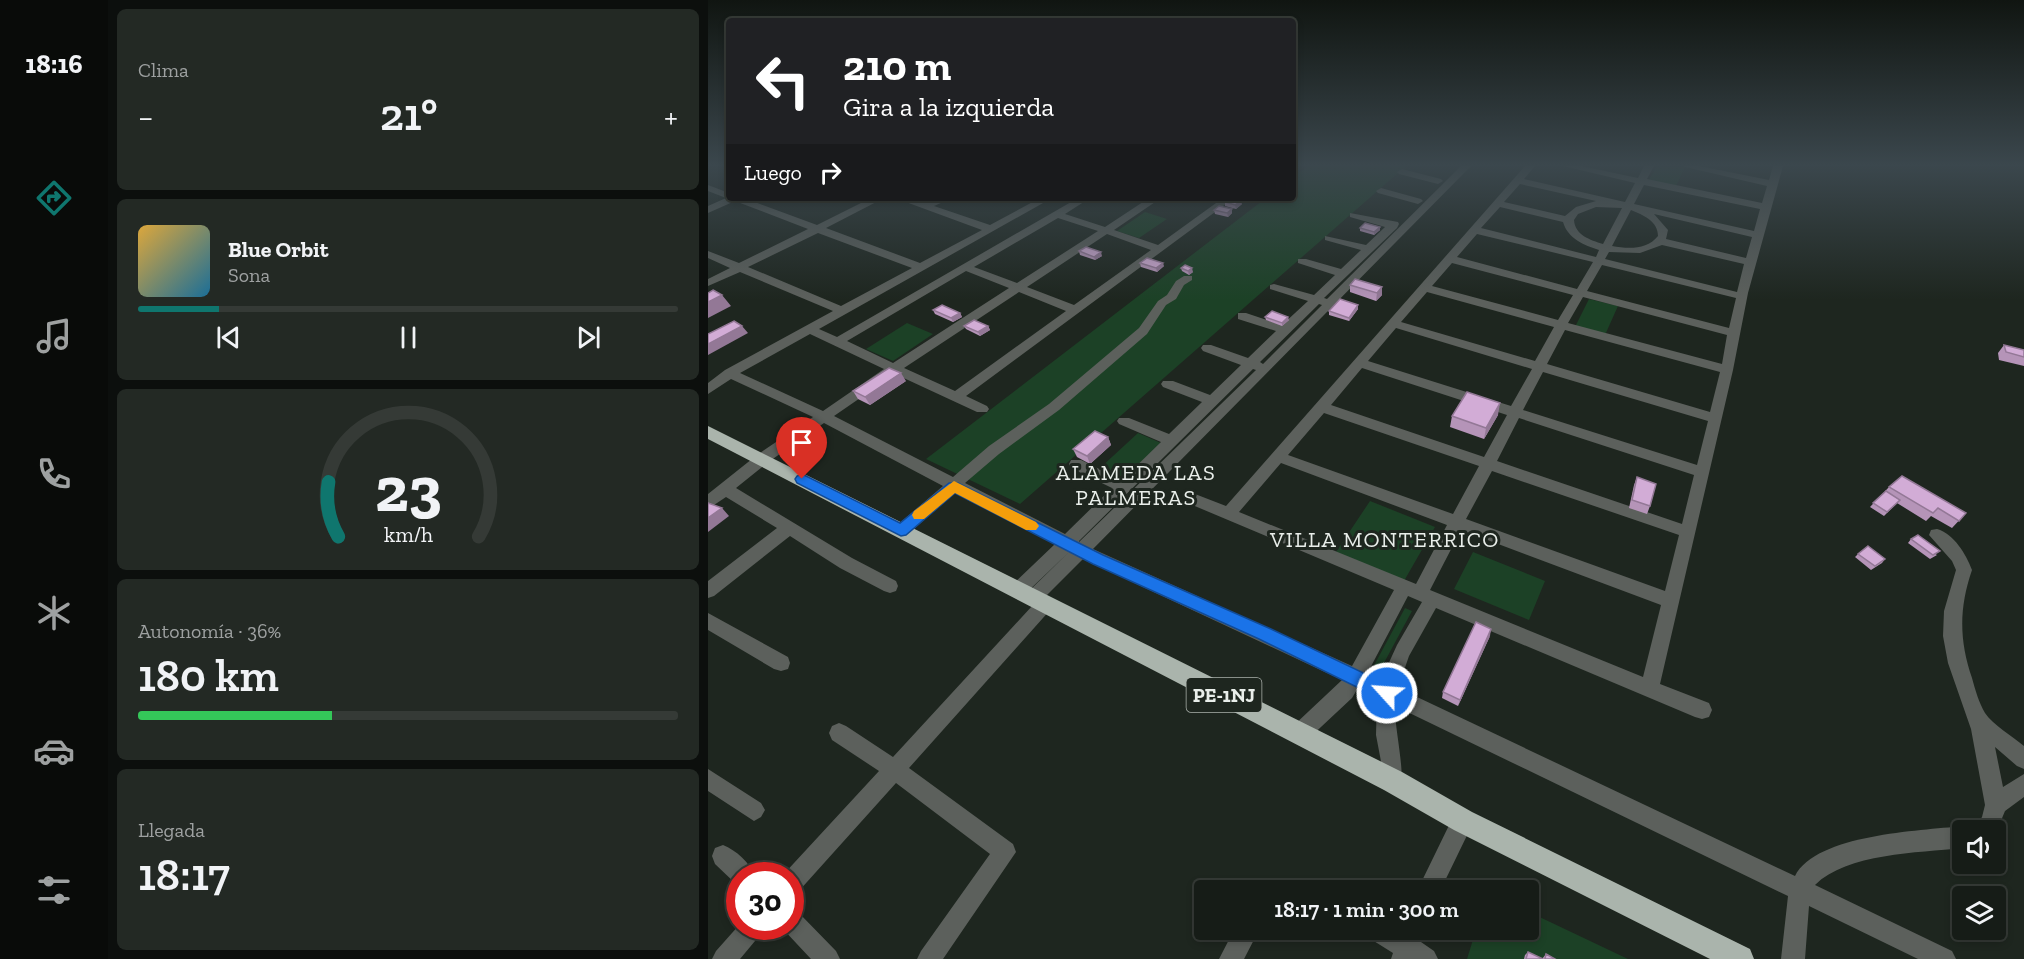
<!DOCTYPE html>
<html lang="es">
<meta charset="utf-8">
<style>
body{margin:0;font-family:"Zilla Slab",serif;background:#232924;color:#f1f3f6;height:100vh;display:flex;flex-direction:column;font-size:22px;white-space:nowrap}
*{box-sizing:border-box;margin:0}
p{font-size:20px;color:#9ea1a1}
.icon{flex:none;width:33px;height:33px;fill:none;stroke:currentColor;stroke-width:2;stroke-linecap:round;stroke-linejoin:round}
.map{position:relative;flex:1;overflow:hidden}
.panel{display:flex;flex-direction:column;gap:9px;padding:9px;background:#0c0f0d;width:600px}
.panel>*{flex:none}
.banner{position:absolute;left:18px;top:18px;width:570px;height:183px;border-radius:6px;box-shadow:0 3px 9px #0003,0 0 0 2px #353a36;background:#202124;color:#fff;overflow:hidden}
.tools{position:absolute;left:1244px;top:820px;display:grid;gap:12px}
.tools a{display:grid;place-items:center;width:54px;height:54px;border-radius:6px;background:#161c17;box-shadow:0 3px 9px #0003,0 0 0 2px #353a36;font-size:30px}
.speed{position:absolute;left:18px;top:862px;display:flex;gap:12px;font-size:30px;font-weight:700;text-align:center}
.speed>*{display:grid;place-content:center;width:78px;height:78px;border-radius:50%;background:#161c17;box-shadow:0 3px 9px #0003,0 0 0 2px #353a36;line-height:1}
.speed .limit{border:9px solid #d22;background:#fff;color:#111}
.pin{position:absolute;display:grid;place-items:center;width:51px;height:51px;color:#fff;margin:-62px -26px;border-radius:50% 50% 50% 0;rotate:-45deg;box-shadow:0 0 6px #0007}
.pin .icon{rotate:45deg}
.me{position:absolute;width:66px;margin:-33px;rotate:296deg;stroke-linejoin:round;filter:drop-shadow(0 0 4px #0008)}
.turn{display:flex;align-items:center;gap:21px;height:126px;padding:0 18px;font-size:27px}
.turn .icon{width:78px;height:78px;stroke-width:2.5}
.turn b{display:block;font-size:42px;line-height:51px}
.then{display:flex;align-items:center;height:57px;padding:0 18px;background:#0003;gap:12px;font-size:22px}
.big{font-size:45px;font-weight:600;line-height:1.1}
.panel .widget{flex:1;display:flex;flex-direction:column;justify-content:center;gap:9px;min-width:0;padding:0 21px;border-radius:9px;background:#232924}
.panel .dial{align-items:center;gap:0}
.dial svg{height:156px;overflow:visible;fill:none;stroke:#353a36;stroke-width:7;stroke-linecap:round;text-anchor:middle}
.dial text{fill:#f1f3f6;stroke:none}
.song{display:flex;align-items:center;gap:18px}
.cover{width:72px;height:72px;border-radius:9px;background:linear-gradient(135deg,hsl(40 70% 55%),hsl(200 70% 35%))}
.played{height:6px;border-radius:3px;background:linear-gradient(90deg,#0f766e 15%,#353a36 15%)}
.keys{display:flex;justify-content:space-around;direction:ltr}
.heat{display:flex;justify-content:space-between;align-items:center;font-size:33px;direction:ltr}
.charge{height:9px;border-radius:4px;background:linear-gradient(90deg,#34c759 36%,#353a36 0)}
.trip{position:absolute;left:486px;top:880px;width:345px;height:60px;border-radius:6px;background:#161c17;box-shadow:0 3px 9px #0003,0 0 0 2px #353a36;font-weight:600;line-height:60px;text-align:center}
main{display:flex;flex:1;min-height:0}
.dock{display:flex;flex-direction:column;width:108px;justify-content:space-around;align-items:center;background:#090b09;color:#9ea1a1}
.dock .icon{width:42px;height:42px}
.dock .active{color:#0f766e}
.dock b{font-size:27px;color:#f1f3f6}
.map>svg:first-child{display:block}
.green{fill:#1c4126}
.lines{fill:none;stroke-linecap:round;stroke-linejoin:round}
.minor{fill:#5c605c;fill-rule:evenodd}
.highway{fill:#aab4ac;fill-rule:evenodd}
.wall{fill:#b594b8}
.shaded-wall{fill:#937896}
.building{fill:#d2acd6;stroke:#937896;stroke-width:1.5}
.route{fill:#1a73e8;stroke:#114b97;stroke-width:1.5}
.slow{fill:#f59e0b}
.labels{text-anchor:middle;stroke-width:6;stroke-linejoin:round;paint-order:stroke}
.shield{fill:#1e261f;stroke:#acb2ad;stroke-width:1.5}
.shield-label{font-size:20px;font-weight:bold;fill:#e9eeea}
.neighbourhood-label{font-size:22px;letter-spacing:1.5px;fill:#e9eeea;stroke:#1e261f}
</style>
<main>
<nav class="dock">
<b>18:16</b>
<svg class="icon active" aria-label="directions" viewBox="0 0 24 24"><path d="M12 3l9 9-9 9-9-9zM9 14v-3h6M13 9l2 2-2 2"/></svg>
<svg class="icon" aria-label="music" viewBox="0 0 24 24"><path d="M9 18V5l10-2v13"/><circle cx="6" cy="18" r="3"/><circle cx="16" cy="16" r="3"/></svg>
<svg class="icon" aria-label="phone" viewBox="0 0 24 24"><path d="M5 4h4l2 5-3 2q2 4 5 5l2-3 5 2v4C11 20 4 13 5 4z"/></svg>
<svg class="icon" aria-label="climate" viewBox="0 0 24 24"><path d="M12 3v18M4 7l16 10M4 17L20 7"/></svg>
<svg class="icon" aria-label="car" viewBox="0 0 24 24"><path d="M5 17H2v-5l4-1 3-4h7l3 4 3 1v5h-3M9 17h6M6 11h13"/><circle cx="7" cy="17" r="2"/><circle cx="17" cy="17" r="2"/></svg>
<svg class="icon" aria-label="filters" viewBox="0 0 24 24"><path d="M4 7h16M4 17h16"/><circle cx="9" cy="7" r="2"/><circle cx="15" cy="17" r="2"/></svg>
</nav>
<section class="panel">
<div class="widget"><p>Clima</p>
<div class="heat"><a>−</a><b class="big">21°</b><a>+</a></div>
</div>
<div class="widget">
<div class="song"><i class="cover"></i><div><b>Blue Orbit</b><p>Sona</p></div></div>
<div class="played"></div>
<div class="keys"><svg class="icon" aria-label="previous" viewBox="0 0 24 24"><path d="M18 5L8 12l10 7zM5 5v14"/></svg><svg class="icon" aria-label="pause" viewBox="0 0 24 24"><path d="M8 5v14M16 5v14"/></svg><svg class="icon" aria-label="next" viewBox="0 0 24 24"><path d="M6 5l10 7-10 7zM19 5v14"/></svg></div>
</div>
<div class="widget dial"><svg viewBox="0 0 100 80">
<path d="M14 69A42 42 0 1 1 86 69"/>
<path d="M14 69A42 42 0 0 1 9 41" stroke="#0f766e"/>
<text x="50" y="56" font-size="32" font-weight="700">23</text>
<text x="50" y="72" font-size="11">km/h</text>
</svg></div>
<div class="widget"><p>Autonomía · 36%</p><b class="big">180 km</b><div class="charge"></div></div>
<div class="widget"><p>Llegada</p><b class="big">18:17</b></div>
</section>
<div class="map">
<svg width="1316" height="959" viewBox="0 0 1316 959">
<rect width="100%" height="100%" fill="#1e261f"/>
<path class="green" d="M600,166h98l-386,338 -94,-45 340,-261h27v-21z
M949,166l28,1 -9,19 -27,-6z
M437,212l22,7 -28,19 -22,-7z
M881,299l29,7 -13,29 -30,-8z
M199,323l26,11 -40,27 -27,-12z
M430,433l23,10 -36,36 -25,-11z
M662,501l65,26 -31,54 -68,-29z
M765,552l72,29 -16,39 -75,-31z
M697,608l7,3 -34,63 -7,-3z
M821,912l99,47h-161l9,-29h52z"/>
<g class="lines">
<path class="minor" d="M753,166h10l-378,383 259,117 42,-76 -204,-86 -3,-4 3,-4 5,-2 31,12 299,-340h10l-11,13 101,23 10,-19 -72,-17h18l57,12 6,-12h10l-7,13 115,24 5,-17 -86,-20h18l70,14 4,-14h10l-35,127 -15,77 -73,314 49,19 3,7 -3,7 -7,2 -7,-2 -259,-109 -27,48 -11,32 397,188c22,-42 124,-45 167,-50l8,3 -8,2v17c-44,5 -115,5 -147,37l137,66 4,8h-38l-109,-53 -4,53h-24l7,-63 -393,-190c-1,20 11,69 5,82l-7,3 -7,-3 -10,-53 1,-38 -19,-9 -6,10 -46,43 -7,3 -7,-3 -3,-7 3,-7 50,-47 -259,-121 -38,38 6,2 3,5 -3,5 -142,159 104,76 3,8 -73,107h-26l4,-8 69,-97 -94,-71 -98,109 -8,3v-19h-8l97,-105 -47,-31 -3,-7 3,-7 7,-3 7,3 47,31 140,-152 -6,-2 -3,-5 3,-5 42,-41 -45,43 -6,2 -6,-2 -3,-5 3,-5 43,-41 -99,-52 -49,43 -6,2 -6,-2 -2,-4 2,-4 48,-41 -119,-63 -57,40 -31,25 116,70 44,23 2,5 -2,5 -6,2 -6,-2 -44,-23 -50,-32 -76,60 -6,2v-17l69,-53 -51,-31 -18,12v-15l49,-39 56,-38 -82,-38 -23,15v-11l17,-13 108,-59 -93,-39 -32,14v-7l22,-11 -22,-10v-7l31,12 69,-34 -73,-28 -27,12v-7l18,-8 -18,-7v-6l21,8v5h15l73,27 54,-27h13l-58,30 94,35 62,-33 -87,-32h15l15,5 13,-5h14l-18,8 56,19 50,-27h12l-233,131 18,8 241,-139h12l-25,16 40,13 44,-29h12l-47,32 44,15 65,-47h11l-268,198 21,10 2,3 -2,3h-10l-82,-38 -61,42 119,61 36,-31 60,-42 90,-76 19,-27 9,-6 9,-14 8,-5h8v4l-8,5 -8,14 -10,6 -19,29 -88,76 -60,44 -34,29 100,51 47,-46 -41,-20 -2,-4 2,-4h10l41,20 39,-38 -42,-18 -2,-3 2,-3h10l40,16 33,-32 -39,-15 -2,-3 2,-3h10l37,14 31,-30 -38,-14 -2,-3 2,-3h8l37,13 28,-27 -38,-12v-6h8l36,12 26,-24 -38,-12v-4l4,-1 40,11 21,-20 -37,-12v-4h8l35,10 20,-19 -36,-10v-4l41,9 19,-18 -35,-10v-4l48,9 1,2 -2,4 -73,70 3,1zM812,184l76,17 -20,6 -11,9 -61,-14zM936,185l116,24 -6,22 -120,-27zM792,207l63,15c5,17 21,23 36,28l-3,7 -115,-29zM888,207l26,1 -19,36c-13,-4 -28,-9 -29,-24l4,-6zM923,210c12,5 27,11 27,26 -11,14 -30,13 -46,10zM946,214l98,23 -6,21 -80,-19 2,-9zM350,218l40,13 -81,52 -43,-16zM110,233l94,35 -71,38 -93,-39zM399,234l44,16 -77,55 -47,-18zM769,234l116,28 -16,27 -120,-32zM954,245l82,19 -7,28 -132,-33 4,-7 31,1zM744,263l121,32 -15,25 -126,-34zM894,265l134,33 -7,30 -142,-37zM258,271l43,17 -116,75 -46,-22zM311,292l47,19 -111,80 -51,-23zM719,292l127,35 -19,34 -134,-39zM875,297l144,38 -5,29 -154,-41zM611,304l3,1 -59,59 -3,-2zM688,328l136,41 -21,37 -143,-45zM857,330l155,42 -10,40 -163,-48zM102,334l74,35 -61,42 -83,-38zM654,368l145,47 -23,42 -153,-52zM545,369l3,1 -177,172v-1zM835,372l165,49 -11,44 -174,-55zM616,413l155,53 -26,48 -165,-59zM811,418l175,57 -12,49 -185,-63zM573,463l166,62 -31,59 -177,-72zM784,471l187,64 -14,56 -199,-72zM753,530l200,75 -18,72 -213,-87zM700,596l14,6 -25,43 -16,35 -14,-6z
M694,169l39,10 2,2 -5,3 -39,-10 -2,-2z
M673,188l40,11 2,2 -5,3 -40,-11 -2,-2z
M1229,529c17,5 29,25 35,41 -13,38 -13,70 0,108 3,11 7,25 13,35 8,12 27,23 39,33v23l-7,-3 -22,-19 8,40 21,-13v23l-19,14 -10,24v-4h-22l9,-14 3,-12 -14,-76 -23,-66 -5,-27 1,-25 12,-41 -4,-9 -23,-26 2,-5z
M0,613l80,44 2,6 -2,6 -7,2 -7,-2 -66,-39z
M0,769l53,34 4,7 -4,7 -7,4 -46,-30z
M755,810l8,3 3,8 -34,70h-23l38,-78z
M15,845c13,5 27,18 32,31h-15v9l-4,-1 -21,-20 -3,-8 3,-8z
M82,909l8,3 38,39 4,8h-29l-29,-31 8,-1z
M32,924v3h24l-4,8 -20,24h-28l4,-8z
M526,930h25l-15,29h-25z
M657,930h60l-4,12 13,9 4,8h-47l2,-6 -24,-15z"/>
<path class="highway" d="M0,426l694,346 70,40 278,137 4,10h-44l-256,-129 -70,-40 -676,-351z"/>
</g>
<path class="wall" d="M517,202l17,2 -6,5 -11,-3z
M506,210l18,3 -4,4 -13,-3z
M672,227v3l-6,5 -14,-4v-3z
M371,251l23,5 -7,4 -15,-5z
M432,263l24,3 -7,6 -16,-5z
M473,268l12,4 -4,3 -7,-4z
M642,285l32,2v8l-6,6 -26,-9z
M650,305v4l-9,12 -20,-6v-4z
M225,310l27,3 2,4 -9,5 -18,-8z
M557,317l24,3 -7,6 -16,-6z
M256,326h24l2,4 -10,6 -14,-7z
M1296,345l20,5v16l-25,-6 -1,-7z
M198,381l-36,24 -12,-6 -5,-8z
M790,415l-14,24 -34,-12 2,-11z
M400,437l3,8 -21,19 -13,-7 -4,-8z
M929,477l13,29 -3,8 -18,-6 5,-23z
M1181,487l77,26 -14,15 -21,-12 -5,5 -29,-18 -13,13 -14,-9z
M1203,539l26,16 -7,4 -22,-16z
M1150,554l27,5 -3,4 -11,7 -16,-13z
M782,636l-32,70 -16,-8 1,-6z
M820,952l14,7 4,-5 9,5h-31l1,-4z"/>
<path class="shaded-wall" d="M533,201l1,3 -6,5 -1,-4z
M524,209v4l-4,4 -1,-4z
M672,227v3l-6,5v-3z
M393,252l1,4 -7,4 -1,-3z
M455,263l1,3 -7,6 -1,-4z
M484,268l1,4 -4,3 -1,-4z
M674,287v8l-6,6 1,-8z
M14,295l9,11 -23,12v-16z
M650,305v4l-9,12v-3z
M252,313l2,4 -9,5 -2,-4z
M580,317l1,3 -7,6v-3z
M34,326l6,7 -40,22v-11z
M280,326l2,4 -10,6 -2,-4z
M193,373l5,8 -36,24 -5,-8z
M792,403l-2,12 -14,24 2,-11z
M400,437l3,8 -21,19 -3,-8z
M14,508l7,8 -21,16v-14z
M783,629l-1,7 -32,70 2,-6z"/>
<path class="building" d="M522,198h1l10,3 -6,4 -10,-3z
M511,206l13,3 -5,4 -13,-3z
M657,223l15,4 -6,5 -14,-4z
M378,247l15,5 -7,5 -15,-6z
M439,258l16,5 -7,5 -16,-5z
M477,265l7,3 -4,3 -7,-3z
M647,279l27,8 -5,6 -27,-8z
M5,290l9,5 -14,7v-9z
M632,299l18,6 -9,13 -20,-7z
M234,305l18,8 -9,5 -18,-8z
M564,311l16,6 -6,6 -17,-6z
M266,320l14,6 -10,6 -14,-6z
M26,321l8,5 -34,18v-10z
M1296,345l20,5v7l-18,-5z
M181,368l12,5 -36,24 -12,-6z
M759,392l33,11 -14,25 -34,-12z
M387,431l13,6 -21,19 -14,-7z
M1194,476l64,37 -7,8 -21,-13 -5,5 -44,-26z
M929,477l19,7 -6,22 -18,-6z
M1178,491l14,9 -13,12 -14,-9z
M0,503l14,5 -14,10z
M1210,535l22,16 -7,4 -22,-16z
M1160,546l17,13 -10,7 -17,-12z
M768,622l15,7 -31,71 -17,-8z
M820,952l15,7h-17z
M838,954l9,5h-10z"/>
<linearGradient id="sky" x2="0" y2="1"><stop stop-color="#101511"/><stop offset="0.55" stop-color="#3b474d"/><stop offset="1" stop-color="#3b474d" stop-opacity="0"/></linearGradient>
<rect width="1316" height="300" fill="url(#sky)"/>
<path class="route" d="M94,474l98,49 49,-40h9l145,72 168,74 122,58 3,6 -3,6 -6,2 -6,-2 -122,-60 -166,-75 -138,-71 -49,42 -5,1 -104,-53 -2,-4 2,-3z"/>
<path class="slow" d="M246,481l82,41 3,4 -3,4h-10l-71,-37 -31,26h-10l-2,-4 2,-4z"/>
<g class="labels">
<rect class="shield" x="478.5" y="678" width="75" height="34" rx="4.5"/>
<g class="shield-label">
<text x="516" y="702">PE-1NJ</text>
</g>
<g class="neighbourhood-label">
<text x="428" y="480">ALAMEDA LAS<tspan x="428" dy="25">PALMERAS</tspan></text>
<text x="677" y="547">VILLA MONTERRICO</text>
</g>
</g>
</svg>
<div class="tools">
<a><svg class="icon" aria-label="sound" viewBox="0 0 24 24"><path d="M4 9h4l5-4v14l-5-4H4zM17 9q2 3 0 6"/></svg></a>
<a><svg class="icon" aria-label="layers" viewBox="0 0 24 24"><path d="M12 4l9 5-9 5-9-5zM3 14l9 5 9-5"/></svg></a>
</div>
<div class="speed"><div class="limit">30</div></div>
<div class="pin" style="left:94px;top:479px;background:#d93025"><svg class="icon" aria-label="arrive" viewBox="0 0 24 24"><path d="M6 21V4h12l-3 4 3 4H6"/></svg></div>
<svg class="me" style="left:679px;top:693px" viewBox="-20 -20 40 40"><circle r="17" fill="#1a73e8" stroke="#fff" stroke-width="3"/><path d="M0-11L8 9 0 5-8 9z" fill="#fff"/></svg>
<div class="trip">18:17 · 1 min · 300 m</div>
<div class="banner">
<div class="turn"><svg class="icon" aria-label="left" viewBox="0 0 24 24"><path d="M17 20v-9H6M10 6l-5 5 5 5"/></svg><div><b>210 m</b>Gira a la izquierda</div></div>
<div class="then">Luego<svg class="icon" aria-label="right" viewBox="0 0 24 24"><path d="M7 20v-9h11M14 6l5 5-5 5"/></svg></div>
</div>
</div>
</main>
